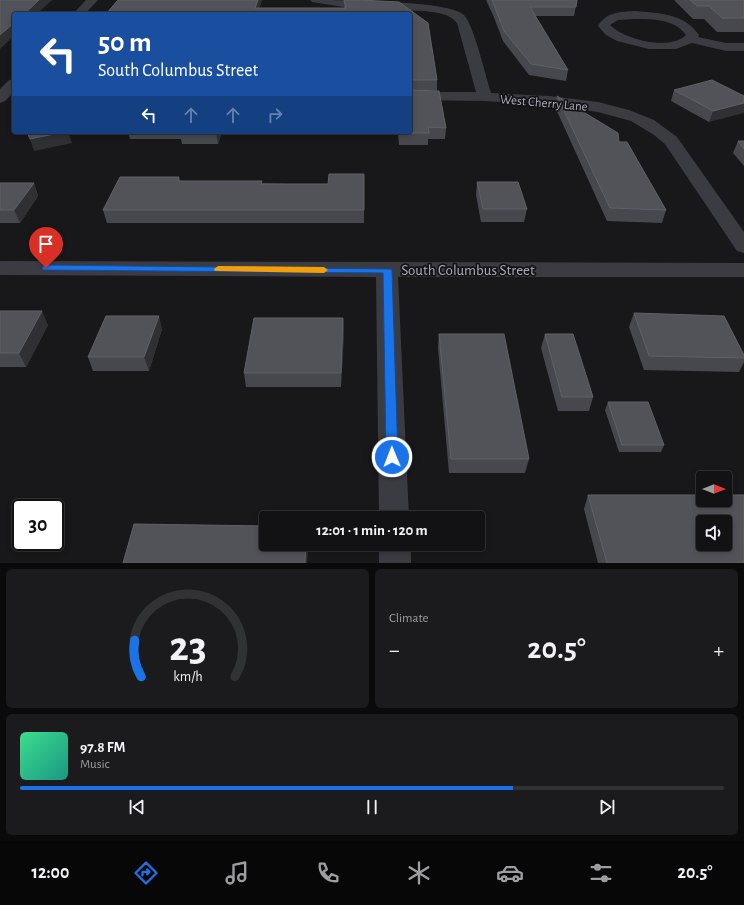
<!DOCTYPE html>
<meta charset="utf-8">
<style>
body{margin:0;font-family:"Alegreya Sans",sans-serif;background:#1b1b1d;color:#f1f3f6;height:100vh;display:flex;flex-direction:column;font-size:15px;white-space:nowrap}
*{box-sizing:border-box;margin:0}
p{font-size:13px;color:#9c9ea0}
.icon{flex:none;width:22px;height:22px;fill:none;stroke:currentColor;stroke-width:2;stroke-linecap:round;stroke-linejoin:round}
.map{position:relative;height:563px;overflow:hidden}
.panel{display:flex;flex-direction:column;gap:6px;padding:6px;background:#0a0a0b;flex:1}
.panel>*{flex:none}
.banner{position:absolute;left:12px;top:12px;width:400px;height:122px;border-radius:4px;box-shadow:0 2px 6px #0003,0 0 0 1px #313234;background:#1a4fa0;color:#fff;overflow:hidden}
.needle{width:26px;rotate:90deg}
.fabs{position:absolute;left:696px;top:471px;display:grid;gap:8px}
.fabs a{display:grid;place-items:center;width:36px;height:36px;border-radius:4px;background:#121214;box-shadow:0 2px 6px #0003,0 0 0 1px #313234;font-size:20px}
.speed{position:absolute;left:12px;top:499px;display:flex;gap:8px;font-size:20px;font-weight:700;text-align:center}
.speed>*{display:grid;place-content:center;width:52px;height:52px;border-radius:50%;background:#121214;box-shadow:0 2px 6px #0003,0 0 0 1px #313234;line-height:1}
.speed .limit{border:2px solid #111;border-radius:6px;background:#fff;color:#111}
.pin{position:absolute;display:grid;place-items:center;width:34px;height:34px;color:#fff;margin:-41px -17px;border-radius:50% 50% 50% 0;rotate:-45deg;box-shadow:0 0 4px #0007}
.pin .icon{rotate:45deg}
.me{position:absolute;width:44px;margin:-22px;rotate:359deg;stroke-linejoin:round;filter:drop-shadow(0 0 3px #0008)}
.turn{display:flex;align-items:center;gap:14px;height:84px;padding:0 20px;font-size:18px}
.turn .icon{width:52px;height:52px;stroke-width:2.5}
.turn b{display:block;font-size:28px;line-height:34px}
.lanes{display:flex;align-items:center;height:38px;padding:0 20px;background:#0003;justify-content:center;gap:20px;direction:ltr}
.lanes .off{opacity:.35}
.big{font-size:30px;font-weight:600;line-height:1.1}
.panel .widget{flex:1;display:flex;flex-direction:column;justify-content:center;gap:6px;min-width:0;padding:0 14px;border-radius:6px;background:#1b1b1d}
.panel .dial{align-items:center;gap:0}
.dial svg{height:104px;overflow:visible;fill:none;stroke:#313234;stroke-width:7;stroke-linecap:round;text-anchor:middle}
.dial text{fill:#f1f3f6;stroke:none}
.song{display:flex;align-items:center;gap:12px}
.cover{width:48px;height:48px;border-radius:6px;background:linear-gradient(135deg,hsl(150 70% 55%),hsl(170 70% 35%))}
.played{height:4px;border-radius:2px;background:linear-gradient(90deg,#1a73e8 70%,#313234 70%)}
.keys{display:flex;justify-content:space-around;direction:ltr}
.heat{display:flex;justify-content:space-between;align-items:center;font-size:22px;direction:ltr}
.panel .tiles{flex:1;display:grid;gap:6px;grid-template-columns:1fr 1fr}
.widget:last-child{grid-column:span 2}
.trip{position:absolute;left:259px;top:511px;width:226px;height:40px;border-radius:4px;background:#121214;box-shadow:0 2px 6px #0003,0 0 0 1px #313234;font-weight:600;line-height:40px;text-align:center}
.dock{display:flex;height:64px;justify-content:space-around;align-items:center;background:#070708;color:#9c9ea0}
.dock .icon{width:28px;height:28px}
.dock .selected{color:#1a73e8}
.dock b{font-size:18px;color:#f1f3f6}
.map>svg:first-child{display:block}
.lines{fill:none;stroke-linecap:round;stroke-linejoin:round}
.minor{fill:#3b3b42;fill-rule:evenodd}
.wall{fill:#47484d}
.shaded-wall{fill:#303034}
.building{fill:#525359;stroke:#606168;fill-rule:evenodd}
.route{fill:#1a73e8;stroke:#114b97}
.slow{fill:#f59e0b}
.labels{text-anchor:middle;stroke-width:3.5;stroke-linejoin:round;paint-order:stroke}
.far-street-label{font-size:13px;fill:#aaadbb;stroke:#131316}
.street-label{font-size:15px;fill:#aaadbb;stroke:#131316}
</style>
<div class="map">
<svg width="744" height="563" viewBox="0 0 744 563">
<rect width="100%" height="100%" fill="#18181b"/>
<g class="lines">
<path class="minor" d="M86,0h12l-13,14h-12z
M310,0c26,0 139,0 154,15 11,13 21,60 27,78l58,3 49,6 31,8 25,10 23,17 67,95v21l-7,-2 -72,-107 -11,-9 -23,-14 -33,-9 -49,-7 -64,-4 -75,-1v-8h66l-19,-69c-8,-10 -20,-10 -32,-12l-75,-3 -38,-6z
M634,11c24,2 50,2 65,24l-1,2 28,6h18v8h-18l-34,-8 -16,6h-27l-32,-8 -11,-6 -8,-9c8,-14 22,-14 36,-15zM634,19c18,0 41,0 52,16 -16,16 -61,5 -76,-10l8,-5z
M14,79v13l-9,9 -5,2v-14l9,-9z
M0,261l744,2v14h-346l11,241h-30l-3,-241 -376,-2z
M379,544h32v19h-32z"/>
</g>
<path class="wall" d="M118,0h144l-3,8h85v-8h15l40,2 29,21 9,57v10h-13l15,1 7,37 -1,11h-17v6h-29l-1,-12 -106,1v-2h118v-118h-304z
M486,0h91l-3,16h-39l33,54 -2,11 -37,-6 -26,-34 -10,-26z
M674,0h70v32h-27l-13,-13h-11z
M674,90l70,6 -35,26 -38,-21z
M557,96l109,114 -4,13 -55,-2 -52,-114z
M128,132h94l-4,12h-36l-1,-5h-51z
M738,141h6v25l-11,-13z
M179,177l1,4 184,5v37h-257l-4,-13z
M477,182l50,27 -3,13h-43l-5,-27z
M0,183h34l4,13 -18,27h-20z
M0,311l48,14 -22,42h-26z
M634,313l110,42v7l-5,10 -95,-2 -15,-43z
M343,318l1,14 -3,55h-95l-2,-14z
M162,329l-13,42h-56l-5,-14z
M439,334l90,125 -4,14h-76l-11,-125z
M545,334l48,63 -4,14h-31l-17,-63z
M608,402l56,43 -3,7h-42l-14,-42z
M588,495l156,68h-146l-14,-54z"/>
<path class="shaded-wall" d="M39,0h13l-15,14h-13z
M258,0h4l-5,14 -2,-6z
M14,23v13l-14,13v-14z
M744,103v10l-35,9 4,-11z
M64,132h4l4,11 -38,8 -4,-12z
M216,132h6l-4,12z
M34,183l4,13 -18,27 -6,-13z
M42,311l6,14 -22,42 -7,-14z
M159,316l3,13 -13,42 -5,-14z
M343,318l1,14 -3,55v-14z
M306,544h3l-2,19h-2z"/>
<path class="building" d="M0,0h39l-15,14h-10v9l-14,12z
M118,0h140l-3,8h91l-2,-8h15l40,2 29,21 9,57h-27v-66h-304z
M492,0h85l-1,7h-46l38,63 -37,-6 -27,-33z
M690,0h54v18h-22l-13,-12h-12z
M712,80l32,16v7l-31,8 -39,-21z
M410,90l29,1 7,37 -18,-1 1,6h-30v-1h11z
M557,96l61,37 1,9h8l39,68 -56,-2z
M27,132h37l-34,7z
M738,141h6v8z
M329,174h35v36h-261l17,-33h59l-1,4h84l-1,3h67z
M477,182h41l9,27h-44z
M0,183h34l-20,27h-14z
M0,311h42l-23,42h-19z
M634,313l90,3 20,39v3l-95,-2z
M106,316h53l-15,41h-56z
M254,318h89l-2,55h-97z
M439,334h65l25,125h-78z
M545,334h28l20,63h-31z
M608,402h40l16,43h-42z
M588,495h115v5h22v-5h19v68h-137zM703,522h22v22h-22z
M134,524l132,2v18h40l-1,19h-182z"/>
<path class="route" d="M46,265l344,4 2,1 6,187 -2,4 -4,1 -4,-1 -2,-4 -3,-184 -340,-3 -1,-2 1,-2z"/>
<path class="slow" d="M218,266l106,1 4,3 -4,3 -109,-2 -1,-2z"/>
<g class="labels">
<g class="far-street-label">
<text transform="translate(544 102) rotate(5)" y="5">West Cherry Lane</text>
</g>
<g class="street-label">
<text x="468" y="275">South Columbus Street</text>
</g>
</g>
</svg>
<div class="fabs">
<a><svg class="needle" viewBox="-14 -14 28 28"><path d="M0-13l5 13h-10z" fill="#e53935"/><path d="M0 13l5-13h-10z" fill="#9c9ea0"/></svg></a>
<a><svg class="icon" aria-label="sound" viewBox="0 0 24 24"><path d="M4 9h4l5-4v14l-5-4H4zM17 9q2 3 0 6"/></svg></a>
</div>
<div class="speed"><div class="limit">30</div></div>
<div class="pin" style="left:46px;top:268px;background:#d93025"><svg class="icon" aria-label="arrive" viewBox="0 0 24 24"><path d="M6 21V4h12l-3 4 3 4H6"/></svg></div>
<svg class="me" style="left:392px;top:457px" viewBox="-20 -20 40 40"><circle r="17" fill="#1a73e8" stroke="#fff" stroke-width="3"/><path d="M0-11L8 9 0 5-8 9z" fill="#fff"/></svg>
<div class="trip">12:01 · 1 min · 120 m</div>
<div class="banner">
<div class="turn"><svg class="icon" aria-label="left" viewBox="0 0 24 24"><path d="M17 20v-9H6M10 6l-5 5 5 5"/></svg><div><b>50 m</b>South Columbus Street</div></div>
<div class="lanes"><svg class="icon" aria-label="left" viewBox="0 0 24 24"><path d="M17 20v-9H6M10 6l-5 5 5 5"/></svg><svg class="icon off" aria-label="ahead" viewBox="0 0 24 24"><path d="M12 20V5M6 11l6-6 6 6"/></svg><svg class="icon off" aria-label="ahead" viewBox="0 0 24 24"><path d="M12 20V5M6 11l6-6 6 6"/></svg><svg class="icon off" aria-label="right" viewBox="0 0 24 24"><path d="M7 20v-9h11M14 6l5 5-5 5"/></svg></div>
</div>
</div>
<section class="panel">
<div class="tiles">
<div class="widget dial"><svg viewBox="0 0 100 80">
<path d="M14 69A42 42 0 1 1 86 69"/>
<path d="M14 69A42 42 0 0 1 9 41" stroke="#1a73e8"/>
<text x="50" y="56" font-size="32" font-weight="700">23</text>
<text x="50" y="72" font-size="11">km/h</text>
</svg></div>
<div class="widget"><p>Climate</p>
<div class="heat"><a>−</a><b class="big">20.5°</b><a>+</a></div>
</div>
<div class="widget">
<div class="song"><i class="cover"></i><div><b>97.8 FM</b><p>Music</p></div></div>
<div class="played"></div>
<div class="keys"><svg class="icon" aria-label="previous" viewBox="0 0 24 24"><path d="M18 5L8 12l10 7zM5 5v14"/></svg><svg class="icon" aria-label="pause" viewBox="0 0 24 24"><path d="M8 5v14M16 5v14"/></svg><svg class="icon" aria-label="next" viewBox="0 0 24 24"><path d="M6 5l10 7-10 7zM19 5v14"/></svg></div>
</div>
</div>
</section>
<nav class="dock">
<b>12:00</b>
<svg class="icon selected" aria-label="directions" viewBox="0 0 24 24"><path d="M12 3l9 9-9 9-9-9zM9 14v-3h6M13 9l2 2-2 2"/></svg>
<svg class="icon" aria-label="music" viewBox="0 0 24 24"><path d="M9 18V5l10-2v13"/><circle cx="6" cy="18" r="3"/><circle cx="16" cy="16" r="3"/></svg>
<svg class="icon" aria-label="phone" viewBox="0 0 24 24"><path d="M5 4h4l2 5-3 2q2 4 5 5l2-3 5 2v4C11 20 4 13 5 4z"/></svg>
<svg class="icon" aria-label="climate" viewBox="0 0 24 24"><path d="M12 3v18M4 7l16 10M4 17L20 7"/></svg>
<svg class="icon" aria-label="car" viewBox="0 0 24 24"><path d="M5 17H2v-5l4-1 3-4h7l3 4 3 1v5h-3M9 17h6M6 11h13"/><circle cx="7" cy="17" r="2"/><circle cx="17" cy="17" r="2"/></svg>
<svg class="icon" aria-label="filters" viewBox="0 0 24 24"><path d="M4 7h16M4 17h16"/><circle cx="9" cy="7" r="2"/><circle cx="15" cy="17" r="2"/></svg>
<b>20.5°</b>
</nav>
